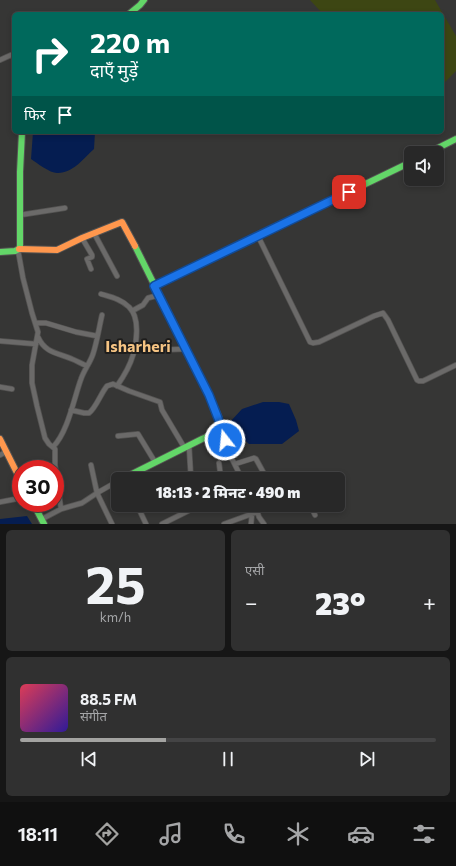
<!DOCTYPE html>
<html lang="hi">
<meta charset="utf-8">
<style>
body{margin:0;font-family:Commissioner,"Noto Sans Devanagari",sans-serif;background:#303030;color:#f1f3f6;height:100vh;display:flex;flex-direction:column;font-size:15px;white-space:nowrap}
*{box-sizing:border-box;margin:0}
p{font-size:13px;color:#a5a6a8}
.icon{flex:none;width:22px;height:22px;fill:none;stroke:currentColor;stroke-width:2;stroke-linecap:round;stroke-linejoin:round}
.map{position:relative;height:524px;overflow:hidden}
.panel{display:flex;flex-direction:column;gap:6px;padding:6px;background:#161616;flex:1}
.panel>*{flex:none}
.top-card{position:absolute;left:12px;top:12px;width:432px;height:122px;border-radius:6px;box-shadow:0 2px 6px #0003,0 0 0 1px #444445;background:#00695c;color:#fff;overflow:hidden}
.fabs{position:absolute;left:404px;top:146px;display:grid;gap:8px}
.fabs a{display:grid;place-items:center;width:40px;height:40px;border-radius:6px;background:#282828;box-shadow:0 2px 6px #0003,0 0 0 1px #444445;font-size:20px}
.speed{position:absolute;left:12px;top:460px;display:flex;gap:8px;font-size:20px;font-weight:700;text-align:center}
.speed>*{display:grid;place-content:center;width:52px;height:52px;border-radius:50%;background:#282828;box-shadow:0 2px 6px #0003,0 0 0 1px #444445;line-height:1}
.speed .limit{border:6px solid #d22;background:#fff;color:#111}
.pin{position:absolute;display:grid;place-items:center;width:34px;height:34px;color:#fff;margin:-17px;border-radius:8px;box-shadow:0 2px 6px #0006}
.me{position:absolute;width:44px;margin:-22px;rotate:344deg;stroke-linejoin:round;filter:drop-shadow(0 0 3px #0008)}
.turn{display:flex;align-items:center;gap:14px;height:84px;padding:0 12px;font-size:18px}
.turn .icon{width:52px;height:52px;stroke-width:2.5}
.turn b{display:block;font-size:28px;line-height:34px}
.then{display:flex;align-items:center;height:38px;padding:0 12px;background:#0003;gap:8px;font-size:15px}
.big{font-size:30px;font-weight:800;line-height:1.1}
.panel .widget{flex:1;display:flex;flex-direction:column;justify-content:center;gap:6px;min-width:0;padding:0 14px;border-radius:6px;background:#303030}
.panel .dial{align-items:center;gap:0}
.dial b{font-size:52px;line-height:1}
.song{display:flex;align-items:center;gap:12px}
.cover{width:48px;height:48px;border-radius:6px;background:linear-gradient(135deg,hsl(350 70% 55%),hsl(250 70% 35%))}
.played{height:4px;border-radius:2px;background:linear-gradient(90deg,#a3a3a1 35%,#444445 35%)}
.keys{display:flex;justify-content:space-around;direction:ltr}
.heat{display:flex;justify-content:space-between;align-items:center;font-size:22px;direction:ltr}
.panel .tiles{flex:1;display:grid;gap:6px;grid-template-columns:1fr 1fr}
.widget:last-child{grid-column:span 2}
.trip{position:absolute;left:111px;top:472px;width:234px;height:40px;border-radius:6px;background:#282828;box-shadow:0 2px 6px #0003,0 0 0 1px #444445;font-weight:800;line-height:40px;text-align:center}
.tabs{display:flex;height:64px;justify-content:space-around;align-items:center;background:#101010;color:#a5a6a8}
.tabs .icon{width:28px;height:28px}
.tabs .active{color:#a3a3a1}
.tabs b{font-size:18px;color:#f1f3f6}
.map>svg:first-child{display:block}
.green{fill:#3d4613}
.water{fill:#051d51}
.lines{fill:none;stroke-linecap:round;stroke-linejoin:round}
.street-casing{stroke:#545352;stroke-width:6}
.fast-casing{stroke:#545352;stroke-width:8}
.slow-casing{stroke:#545352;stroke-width:8}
.street{stroke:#6b6a69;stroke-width:4.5}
.fast{stroke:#63d668;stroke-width:6}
.slow{stroke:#ff974d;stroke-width:6}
.route-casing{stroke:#114b97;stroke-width:10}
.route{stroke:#1a73e8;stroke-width:7}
.labels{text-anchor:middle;stroke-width:4;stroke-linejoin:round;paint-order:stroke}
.quarter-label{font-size:16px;font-weight:bold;fill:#f6c483;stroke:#1e1d1c}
</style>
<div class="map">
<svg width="456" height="524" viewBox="0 0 456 524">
<rect width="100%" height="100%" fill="#363635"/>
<path class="green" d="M310,0h125l21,36v35l-14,14v-71h-119z"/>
<path class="water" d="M33,132h62l-1,17c-10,9 -21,24 -36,24 -7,1 -21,-10 -27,-14z
M263,402h16l10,2 7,16 3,11 -17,13h-33l-11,-10 -8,-12 12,-13z
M27,516l5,8h-32v-5z"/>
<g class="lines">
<g class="street-casing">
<path id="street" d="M0,60l11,-5 3,2
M20,215l45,-7
M94,233l23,43
M258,236l52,106 3,1 6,-1 55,-26 9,-3 5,7 29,60 2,1h4l33,-16
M82,238l10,17v2l-5,2 4,10
M18,250l5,28 9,35 6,19 -6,33v18l5,23 8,32 4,6 6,5v16l6,44
M101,294c10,3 20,5 28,13 11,10 8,35 4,48 -3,11 -9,21 -16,31
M132,311l11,-6 5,-7 11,-3
M36,323h10l30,9 21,4
M38,337c7,16 20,16 34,22 5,2 10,5 15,7
M0,341l36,3
M144,349l13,1 29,-1
M0,387l12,2
M71,410l13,3h5c7,-5 12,-20 18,-27l6,-2 16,7 31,11 2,8 22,37
M222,430l9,27 11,22
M118,436l20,-2 17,28
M189,445l2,34
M53,447c15,-15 21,-49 28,-68 3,-9 9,-16 12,-25 4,-12 6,-26 9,-39
M0,455l6,-3
M219,463l1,8 2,8
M235,464l19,-6 2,1 11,20
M91,465l6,28 15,31
M281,479l10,-4 2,1 3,3
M0,502l21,-4
M137,505l9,19
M255,505l4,12 5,7
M310,505l5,10
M42,519l19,-10 21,-6 15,-10 21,-12
M162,524l38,-19
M224,524l33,-12
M251,524l1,-10"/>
</g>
<g class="fast-casing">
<path id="fast" d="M129,14l11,-9 4,-5
M428,153l28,-14
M0,252l15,-1 4,-2 1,-3v-74l2,-40
M154,286l257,-124
M122,479l80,-40 20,-9 -3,-12 -10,-23 -74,-149
M33,503l11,21"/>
</g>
<g class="slow-casing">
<path id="slow" d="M19,249l38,1 25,-12 40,-16 13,24
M0,439l21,42"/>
</g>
<use href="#street" class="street"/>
<use href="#fast" class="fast"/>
<use href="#slow" class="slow"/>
</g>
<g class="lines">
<g class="route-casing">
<path id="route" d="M225,440l-7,-22 -9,-23 -55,-109 195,-94"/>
</g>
<use href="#route" class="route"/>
</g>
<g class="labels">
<g class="quarter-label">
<text x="138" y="352">Isharheri</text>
</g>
</g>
</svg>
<div class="fabs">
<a><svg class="icon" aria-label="sound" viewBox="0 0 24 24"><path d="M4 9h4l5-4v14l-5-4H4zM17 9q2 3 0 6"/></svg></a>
</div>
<div class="speed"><div class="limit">30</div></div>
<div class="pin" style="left:349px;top:192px;background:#d93025"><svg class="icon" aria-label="arrive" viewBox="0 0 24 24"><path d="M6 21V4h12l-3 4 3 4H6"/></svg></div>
<svg class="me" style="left:225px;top:440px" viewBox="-20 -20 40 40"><circle r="17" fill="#1a73e8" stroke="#fff" stroke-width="3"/><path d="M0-11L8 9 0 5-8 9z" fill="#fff"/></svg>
<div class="trip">18:13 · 2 मिनट · 490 m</div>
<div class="top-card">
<div class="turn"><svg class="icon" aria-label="right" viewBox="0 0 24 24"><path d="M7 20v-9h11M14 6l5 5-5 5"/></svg><div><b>220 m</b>दाएँ मुड़ें</div></div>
<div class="then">फिर<svg class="icon" aria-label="arrive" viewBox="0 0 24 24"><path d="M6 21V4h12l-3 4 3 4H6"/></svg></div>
</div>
</div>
<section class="panel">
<div class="tiles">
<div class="widget dial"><b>25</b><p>km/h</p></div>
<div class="widget"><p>एसी</p>
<div class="heat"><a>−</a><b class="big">23°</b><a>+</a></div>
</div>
<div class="widget">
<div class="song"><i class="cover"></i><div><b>88.5 FM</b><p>संगीत</p></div></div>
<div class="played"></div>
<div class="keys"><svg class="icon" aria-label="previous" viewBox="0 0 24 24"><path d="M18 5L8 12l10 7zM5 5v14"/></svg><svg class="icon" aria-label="pause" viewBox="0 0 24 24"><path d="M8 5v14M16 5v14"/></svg><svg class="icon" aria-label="next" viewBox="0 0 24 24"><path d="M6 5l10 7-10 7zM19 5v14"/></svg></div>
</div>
</div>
</section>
<nav class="tabs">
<b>18:11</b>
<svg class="icon active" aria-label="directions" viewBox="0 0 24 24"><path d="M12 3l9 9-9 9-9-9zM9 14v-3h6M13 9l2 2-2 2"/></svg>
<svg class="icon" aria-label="music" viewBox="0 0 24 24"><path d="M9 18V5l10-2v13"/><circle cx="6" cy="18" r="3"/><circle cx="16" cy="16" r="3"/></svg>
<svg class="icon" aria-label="phone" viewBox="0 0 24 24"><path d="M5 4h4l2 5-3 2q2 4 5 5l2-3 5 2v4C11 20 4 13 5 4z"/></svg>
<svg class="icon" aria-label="climate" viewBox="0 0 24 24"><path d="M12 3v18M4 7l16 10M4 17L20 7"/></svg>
<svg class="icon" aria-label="car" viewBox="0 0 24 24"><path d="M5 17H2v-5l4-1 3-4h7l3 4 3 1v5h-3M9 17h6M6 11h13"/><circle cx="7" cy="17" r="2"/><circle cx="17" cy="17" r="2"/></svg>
<svg class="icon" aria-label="filters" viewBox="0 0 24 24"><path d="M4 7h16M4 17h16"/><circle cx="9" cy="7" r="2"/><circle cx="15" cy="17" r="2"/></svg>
</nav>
